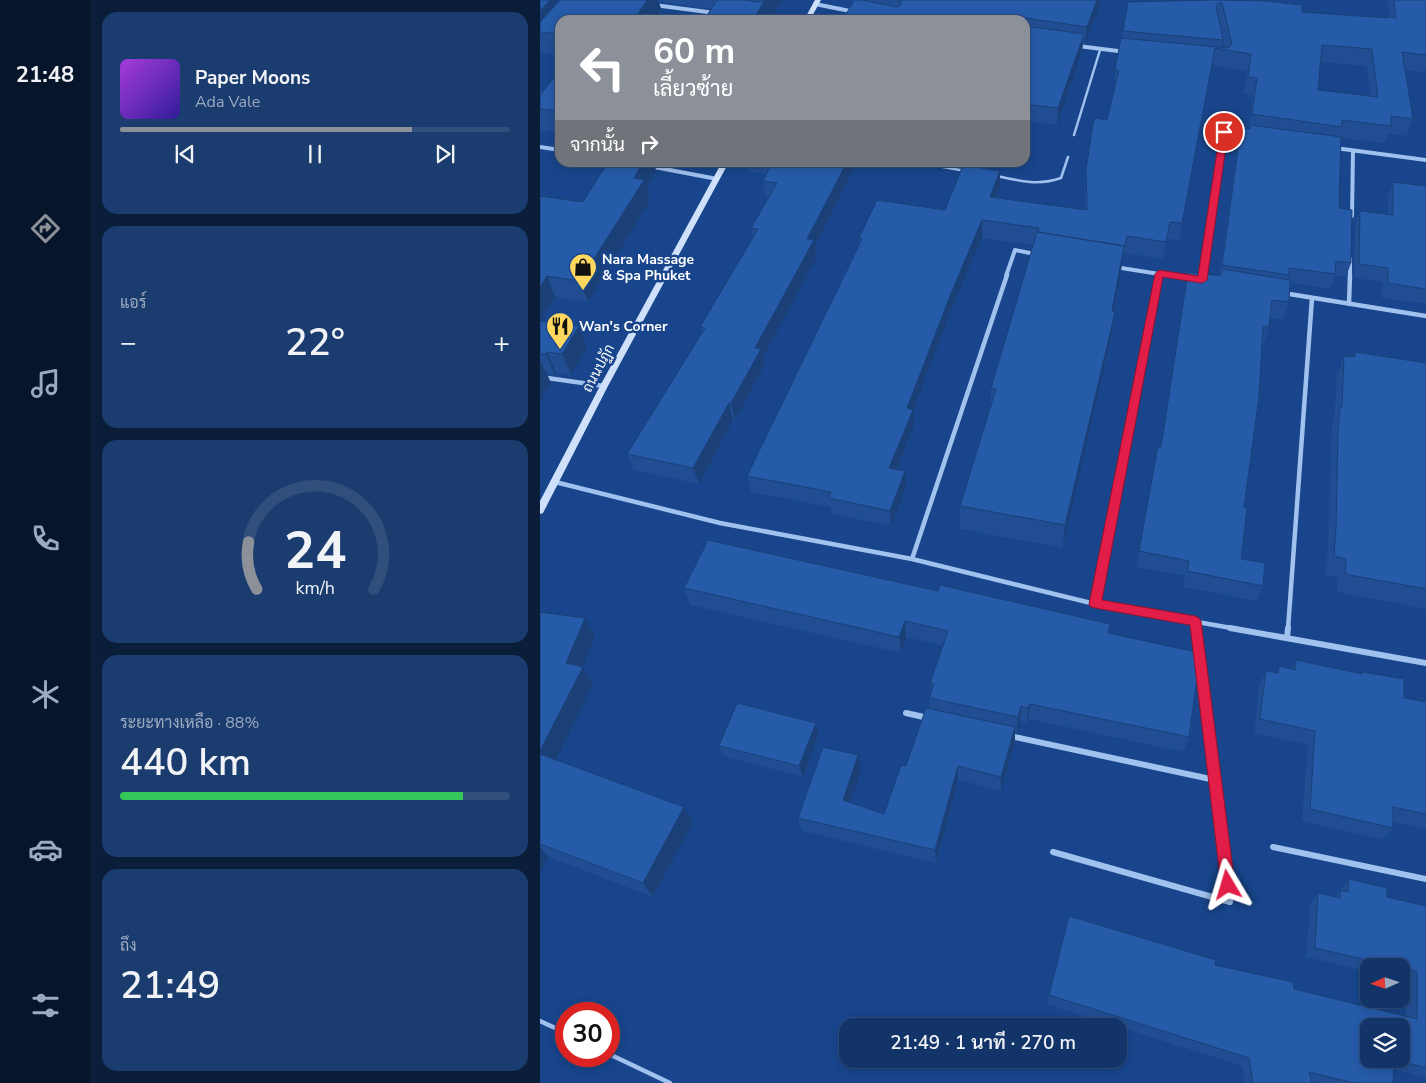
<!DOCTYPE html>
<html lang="th">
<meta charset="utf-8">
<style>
body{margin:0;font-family:"Nunito Sans",Sarabun,sans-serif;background:#1b3c6e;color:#f1f3f6;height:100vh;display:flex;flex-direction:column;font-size:19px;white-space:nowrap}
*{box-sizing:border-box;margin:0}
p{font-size:16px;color:#9caac0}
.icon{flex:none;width:28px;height:28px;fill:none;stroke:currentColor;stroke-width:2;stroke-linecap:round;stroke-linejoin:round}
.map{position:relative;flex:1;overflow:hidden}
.details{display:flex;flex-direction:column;gap:12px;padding:12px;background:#0a1d39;width:450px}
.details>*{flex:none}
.top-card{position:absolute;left:15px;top:15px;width:475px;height:152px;border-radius:15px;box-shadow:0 2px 8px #0003,0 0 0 1px #314f7c;background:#8c9099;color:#fff;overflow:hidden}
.needle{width:32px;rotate:267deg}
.tools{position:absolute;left:820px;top:958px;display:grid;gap:10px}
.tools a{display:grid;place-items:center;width:50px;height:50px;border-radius:10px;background:#123468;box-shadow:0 2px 8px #0003,0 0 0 1px #314f7c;font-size:25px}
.speed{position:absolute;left:15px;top:1002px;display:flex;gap:10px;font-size:25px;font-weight:700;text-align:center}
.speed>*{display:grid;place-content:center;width:65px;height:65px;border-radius:50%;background:#123468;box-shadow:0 2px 8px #0003,0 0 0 1px #314f7c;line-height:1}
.speed .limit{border:8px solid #d22;background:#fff;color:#111}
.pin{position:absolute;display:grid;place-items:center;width:42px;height:42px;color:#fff;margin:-21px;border:2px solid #fff;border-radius:50%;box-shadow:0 1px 5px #0007}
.me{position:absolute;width:55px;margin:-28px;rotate:353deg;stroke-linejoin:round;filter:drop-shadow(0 0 4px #0008)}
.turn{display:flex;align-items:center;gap:18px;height:105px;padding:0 15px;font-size:22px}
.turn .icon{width:65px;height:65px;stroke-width:2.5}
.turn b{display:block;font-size:35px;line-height:42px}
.then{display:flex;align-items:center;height:48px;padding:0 15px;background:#0003;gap:10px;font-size:19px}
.big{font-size:38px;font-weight:600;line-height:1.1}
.details .tile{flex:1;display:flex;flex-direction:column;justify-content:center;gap:8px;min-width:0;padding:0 18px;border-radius:15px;background:#1b3c6e}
.details .dial{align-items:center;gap:0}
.dial svg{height:130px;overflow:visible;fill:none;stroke:#314f7c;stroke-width:7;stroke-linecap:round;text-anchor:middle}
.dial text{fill:#f1f3f6;stroke:none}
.song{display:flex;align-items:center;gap:15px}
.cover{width:60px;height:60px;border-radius:8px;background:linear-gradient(135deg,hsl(280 70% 55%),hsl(250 70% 35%))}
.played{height:5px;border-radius:2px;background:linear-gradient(90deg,#8c9099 75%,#314f7c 75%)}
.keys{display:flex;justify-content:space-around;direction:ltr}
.heat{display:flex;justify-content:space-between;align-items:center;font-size:28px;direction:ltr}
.charge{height:8px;border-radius:4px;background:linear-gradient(90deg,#34c759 88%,#314f7c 0)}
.trip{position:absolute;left:299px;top:1018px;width:288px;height:50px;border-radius:15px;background:#123468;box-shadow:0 2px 8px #0003,0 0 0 1px #314f7c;font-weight:600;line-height:50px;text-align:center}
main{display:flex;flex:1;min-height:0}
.dock{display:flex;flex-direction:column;width:90px;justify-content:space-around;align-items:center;background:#07152a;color:#9caac0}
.dock .icon{width:35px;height:35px}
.dock .current{color:#8c9099}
.dock b{font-size:22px;color:#f1f3f6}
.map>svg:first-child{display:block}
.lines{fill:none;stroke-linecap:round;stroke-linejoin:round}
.service-far1{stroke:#a1c1ee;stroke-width:2.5}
.service{stroke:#a1c1ee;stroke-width:4.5}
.minor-far2{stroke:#a1c1ee;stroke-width:4}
.minor-far1{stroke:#a1c1ee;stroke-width:4.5}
.minor{stroke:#a1c1ee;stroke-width:6}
.secondary{fill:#cfe0fa;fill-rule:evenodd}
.wall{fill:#214e92;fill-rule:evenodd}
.shaded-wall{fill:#1b4077}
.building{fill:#265baa;stroke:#1b4077;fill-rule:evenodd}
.route{fill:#e11d48;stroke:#92132f}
.labels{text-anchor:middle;stroke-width:5;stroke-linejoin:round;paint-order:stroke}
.poi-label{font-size:14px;font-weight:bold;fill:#fff;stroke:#18458b;text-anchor:start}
.street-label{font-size:14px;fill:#fff;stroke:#18458b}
</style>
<main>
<nav class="dock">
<b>21:48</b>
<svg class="icon current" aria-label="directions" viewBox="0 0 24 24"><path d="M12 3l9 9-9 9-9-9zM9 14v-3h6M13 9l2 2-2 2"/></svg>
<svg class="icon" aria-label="music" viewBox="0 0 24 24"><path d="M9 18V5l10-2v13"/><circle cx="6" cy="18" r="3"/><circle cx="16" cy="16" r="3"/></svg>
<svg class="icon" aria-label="phone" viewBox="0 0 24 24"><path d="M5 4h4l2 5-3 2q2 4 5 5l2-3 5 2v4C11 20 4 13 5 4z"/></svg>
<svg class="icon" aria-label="climate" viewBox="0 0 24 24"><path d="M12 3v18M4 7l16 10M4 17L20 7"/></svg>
<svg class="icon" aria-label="car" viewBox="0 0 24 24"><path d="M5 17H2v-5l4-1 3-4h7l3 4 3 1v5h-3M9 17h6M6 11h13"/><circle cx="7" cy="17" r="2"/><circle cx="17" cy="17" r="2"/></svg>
<svg class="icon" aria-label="filters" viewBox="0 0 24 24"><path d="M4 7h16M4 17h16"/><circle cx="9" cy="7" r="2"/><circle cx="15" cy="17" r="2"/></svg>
</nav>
<section class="details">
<div class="tile">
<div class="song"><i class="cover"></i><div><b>Paper Moons</b><p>Ada Vale</p></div></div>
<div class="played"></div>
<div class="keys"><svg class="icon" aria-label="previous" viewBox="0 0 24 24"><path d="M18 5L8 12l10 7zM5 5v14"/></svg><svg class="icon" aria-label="pause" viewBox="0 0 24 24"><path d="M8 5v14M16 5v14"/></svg><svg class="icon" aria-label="next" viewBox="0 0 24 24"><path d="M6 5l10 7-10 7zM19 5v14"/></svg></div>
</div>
<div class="tile"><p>แอร์</p>
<div class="heat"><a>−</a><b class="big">22°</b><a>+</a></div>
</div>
<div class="tile dial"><svg viewBox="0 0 100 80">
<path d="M14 69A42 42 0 1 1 86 69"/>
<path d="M14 69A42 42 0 0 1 9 40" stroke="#8c9099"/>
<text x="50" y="56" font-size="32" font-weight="700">24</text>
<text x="50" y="72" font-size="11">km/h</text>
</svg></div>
<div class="tile"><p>ระยะทางเหลือ · 88%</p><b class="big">440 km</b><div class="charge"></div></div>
<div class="tile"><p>ถึง</p><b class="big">21:49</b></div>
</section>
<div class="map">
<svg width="886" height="1083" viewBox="0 0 886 1083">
<rect width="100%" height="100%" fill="#18458b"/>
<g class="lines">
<path class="service-far1" d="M534,135l26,-85
M376,162l49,9
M457,176c22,5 42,10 64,2l7,-21"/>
<path class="service" d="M0,1021l26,12
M69,1054l61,29"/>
<path class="minor-far2" d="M275,4l40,8
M114,5l61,8
M538,46l48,6
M0,147l20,3
M795,148l91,12
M109,166l68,13
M812,216l1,-65
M575,267l57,9
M466,276l9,-26 20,4
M663,276l21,-144 21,3
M810,276v-17"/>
<path class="minor-far1" d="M624,275l29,4
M662,280l1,-5
M743,293l143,23
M809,304l1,-29
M0,377l64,9
M15,482l165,41 192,36 183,45 142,25
M372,559l95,-284
M555,604l64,-329
M655,621l1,8
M748,629l24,-331"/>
<path class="minor" d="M690,628l196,35
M747,638l1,-10
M366,713l22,5
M470,736l205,44
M733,847l153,32
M513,852l177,50 -34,-274"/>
<path class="secondary" d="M275,0h6l-11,20h-6z
M182,162h7l-121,224 -65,127 -3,1v-13l60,-115z"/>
</g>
<path class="wall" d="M0,0h242l-12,20h-66l7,-11 -52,-7 2,7 -7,11h-94v35l-20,-2z
M314,0h248l-17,44h-2l-1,7 -25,74 -32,-4v-101h-182z
M675,0l87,12 85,6 2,-1 -1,-17h38v66l-2,6 -19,-2 8,49 -6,17 -19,-2 -3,9 -44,-5 -2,70 12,55 -5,14 -11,-1 -5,13 -40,-7 -1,20 -6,18 -13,-2 -1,9 -5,17h-2l-18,163 -3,52 22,27 -6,15 -74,-14 2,-11 -49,-9 22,-121 3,1 27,-175 31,4 19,-134 3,-14 8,1 4,-34 -9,-1 4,-23 -36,-6 -33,175 -12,-1 -4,20 -39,-6 -11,59h2l-4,25 -48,211 -103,-19v-23l31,-100v-18l42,-143 -51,-7 -30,70 -39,103 1,15 -17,44 9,18 -15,38 -59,-12 -2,-7 -79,-15 -4,-16 112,-232v-6l86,-28 55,-22 -4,9 89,13v-24l1,-17 21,-49 8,-33h-1l1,-17 8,-39zM683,39l2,8h-3zM780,62l47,4 3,30 -52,-6z
M20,70v62l-20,-2v-35z
M68,162h53l-1,2 -6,-1 2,8 -9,17 3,13 -62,101 -33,-5 -14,24 38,5 8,21 -16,28 -15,-2 -1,2 -8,-1 4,9 -11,20v-207l43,6z
M206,162h110v2l-41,82 2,11 -54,101 1,8 -29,54h-2l-34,64 -65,-14 -7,-16 75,-121 -2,-6 53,-89 -2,-10 17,-29 -2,-1 -3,-17 3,-7 -18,-3z
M853,182l33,4v118l-44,-6v-16l-28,-4 1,-53 5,-14 28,3v-18z
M815,352l71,11v246l-89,-17 1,-15 -13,-2 3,-28 3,-97 1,-24 2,-6 3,-44 7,-20 9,1z
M144,588l425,45 89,53 -4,10 -5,41 -5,15 -156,-33 -1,4 -7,-2 -3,11h-2v10l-14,49 -43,-11 -22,83 -134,-32 -4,-13 64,-49 -12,34 34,11 22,-48 24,-57 -1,-11 2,-5 -1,-10 13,-37 -37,-9 -5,16 -211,-48z
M0,612l55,25 -13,30 11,17 -37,76 128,47 9,15 -40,75 -104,-40 -9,15z
M756,660l65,14 1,-2 42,26 22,4v127l-33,-7v6l-10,12 -81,-19 6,-76 -54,-12 5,-47 7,-15 10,2 3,-7 13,3z
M279,734l-16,43 -80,-21 -4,-10z
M809,879l38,18 39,9v172l-32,-9 -1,14h-75l-7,-2 1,2h-67l-3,-17 -195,-62 2,-9 166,-30 79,24 112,27v-35l-5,-1v-14h-32v6l-63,-15 4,-53 8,-11 17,4z"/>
<path class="shaded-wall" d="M10,0h26l-36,32v-21z
M107,0h11l3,9 -7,11h-20z
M225,0h17l-12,20h-17z
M557,0h5l-17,44 2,-17z
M544,34l-2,17 -25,74 1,-17z
M103,162h11l2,9 -9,17 3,13 -62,101 -8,-21 54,-103z
M307,162h9v2l-41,82 2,11 -54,101 1,8 -29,54 -4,-17 24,-55 52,-109z
M460,171v17l-10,26v-17z
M442,220v18l-30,70 -39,103 1,15 -23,58 -2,-16 18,-60 45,-117z
M584,246l-3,25 -12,65 3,-25z
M7,276l8,21 -15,25v-35z
M575,312l-4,25 -48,211 2,-23z
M39,326l8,21 -16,28 -9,-21z
M7,352l9,21 -1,2 -9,-21z
M1,362l10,21 -11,20v-38z
M189,403l4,17 -34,64 -6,-16z
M365,471l1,17 -15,38 -1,-15z
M45,618l10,19 -14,34 2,-4 10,17 -42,86 -11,-15v-4l26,-88z
M365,621l1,16 -5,16 -2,-16z
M490,704l-2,15 -1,4 1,-15z
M481,706l-1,15 -3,11 1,-15z
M276,723l3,11 -16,43 -4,-11z
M475,727v15l-14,49v-14z
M318,755l4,14 -16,45 -3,-14z
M418,766v14l-22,83 -1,-13z
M144,807l9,15 -40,75 -10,-14z
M0,847l9,10 -9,15z"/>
<path class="building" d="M0,0h10l-10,11z
M20,0h87l-13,20h-74v14l-20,-2v-10z
M177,0h28l15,2 3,-1v-1h2l-12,20h-49z
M314,0h7l36,7 4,-2v-4l-2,-1h198l-10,27 -61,-9 -2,2h-181z
M675,0l51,1 36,4v7l85,6v-1l9,1 -2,-18h32v55l-24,-3 11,67 -22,-3v10l-49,-6v7l-90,-13 5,-36 -9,-1 3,-23 -36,-6 -33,175 -12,-1 -4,20 -39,-6 -2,10 -87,-14 1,-4 -57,-8 -30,71 -45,117 6,2 -24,58 16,3 -15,40 -61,-13 2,-6 -84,-16 115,-237 -3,-1 18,-38 68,10 18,-45 37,6 -10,26 97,13 -1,-41 8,-51 13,2 12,-50h-4l6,-32 107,10 4,-4 -10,-41h-4l-2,3 7,34 -100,-9 5,-29zM782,45l50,4 6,48 -60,-7z
M485,26l59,8 -26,74 -33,-4z
M20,70v41l-20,-2v-14z
M710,125l91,12 -2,71 13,2 -1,49v4l-15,-2 -1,13 -46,-6v7l-67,-10 19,-137 9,1z
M68,162h35l-9,16 10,2 -64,101 -33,-5 -7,11v-91l43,6z
M232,162h75l-40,77 7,1 -59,108 6,1 -30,54h-2l-36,65 -66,-14 78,-126 -5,-1 58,-98 -7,-1 26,-45 -14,-2z
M853,182l33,4v103l-38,-6v-15l-29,-4 1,-53 33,4z
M497,232l87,14 -12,65 3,1 -50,213 -105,-19 36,-117 -5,-1z
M682,269l68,11 -1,22 -17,-2 -3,27 -6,-1 -4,71 -15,110 3,1 -6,51 24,4 -2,23 -76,-15 2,-10 -50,-10 19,-105 3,1 27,-175 33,4z
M0,321l39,5 -17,28 -15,-2 -1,2h-6z
M815,352l71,11v226l-81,-15 1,-15 -12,-3 2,-28 2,-98 2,-24 2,1 2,-51 11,1z
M168,540l230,51 2,-6 170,39 -2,9 93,20 1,6 -4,27 -2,-1 -7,52 -159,-33 -2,4 -7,-2 -3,11 -89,-19 5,-14 -4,-1 18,-52 -43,-10 -6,16 -215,-49z
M0,612l45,6 -19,45 17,4 -43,84z
M756,660l66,14v-2l42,7v19l22,4v112l-33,-7v21l-83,-19 5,-78 -55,-12 6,-48 12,2 1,-7 16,4z
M197,703l79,20 -17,43 -80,-20z
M386,708l89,19 -14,50 -43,-11 -23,84 -137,-32 25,-71 35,8 -15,45 41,14 17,-49 5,1z
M0,754l144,53 -41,76 -103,-39z
M809,879l38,9v9l39,9v162l-32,-9 -1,24h-39l-45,-11 3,11h-59l-4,-25 -200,-63 20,-79 147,44 -1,5 78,17 1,7 123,30v-47l-16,-4v-2h-8l-78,-18 3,-55 22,5v-8l8,2zM829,1026h32v33h-32z"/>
<path class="route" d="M684,129l4,3 -21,148 -5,3 -39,-6 -61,323 93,16 4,2 2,3 34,264 -2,5 -5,2 -5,-2 -2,-5 -31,-260 -95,-17 -4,-1 -2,-3 66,-330 4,-4 39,6 22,-144z"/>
<defs>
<g id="shop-pin" transform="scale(1.4375)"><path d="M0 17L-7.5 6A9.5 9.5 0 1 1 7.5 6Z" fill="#ffd75f" stroke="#18458b"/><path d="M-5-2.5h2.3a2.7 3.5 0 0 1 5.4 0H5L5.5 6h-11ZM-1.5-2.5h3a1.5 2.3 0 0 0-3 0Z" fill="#111"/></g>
<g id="restaurant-pin" transform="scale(1.4375)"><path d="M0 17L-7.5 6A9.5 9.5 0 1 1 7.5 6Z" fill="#ffd75f" stroke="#18458b"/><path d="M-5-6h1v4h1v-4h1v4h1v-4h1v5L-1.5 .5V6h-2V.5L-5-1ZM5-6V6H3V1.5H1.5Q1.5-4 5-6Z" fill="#111"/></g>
</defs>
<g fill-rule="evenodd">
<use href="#shop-pin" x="43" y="267"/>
<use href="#restaurant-pin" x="20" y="326"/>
</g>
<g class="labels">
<g class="poi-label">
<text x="62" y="264">Nara Massage<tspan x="62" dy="16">&amp; Spa Phuket</tspan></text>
<text x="39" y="331">Wan's Corner</text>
</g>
<g class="street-label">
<text transform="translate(58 368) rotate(-62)" y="5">ถนนปฏัก</text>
</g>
</g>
</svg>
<div class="tools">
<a><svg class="needle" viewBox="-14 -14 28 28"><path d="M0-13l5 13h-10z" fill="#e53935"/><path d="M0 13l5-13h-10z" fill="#9caac0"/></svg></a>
<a><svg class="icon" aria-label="layers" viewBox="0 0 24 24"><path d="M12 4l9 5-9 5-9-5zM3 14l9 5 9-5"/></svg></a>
</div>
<div class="speed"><div class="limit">30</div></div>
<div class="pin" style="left:684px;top:132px;background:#d93025"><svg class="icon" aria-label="arrive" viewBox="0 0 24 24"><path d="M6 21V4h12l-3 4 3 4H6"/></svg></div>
<svg class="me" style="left:688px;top:885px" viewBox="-20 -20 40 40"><path d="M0-17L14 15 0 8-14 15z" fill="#e11d48" stroke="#fff" stroke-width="4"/></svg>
<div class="trip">21:49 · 1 นาที · 270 m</div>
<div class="top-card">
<div class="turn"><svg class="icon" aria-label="left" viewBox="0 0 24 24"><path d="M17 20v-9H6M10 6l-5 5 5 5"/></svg><div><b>60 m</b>เลี้ยวซ้าย</div></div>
<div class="then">จากนั้น<svg class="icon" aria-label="right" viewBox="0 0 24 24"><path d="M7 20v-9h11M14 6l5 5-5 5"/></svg></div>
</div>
</div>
</main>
